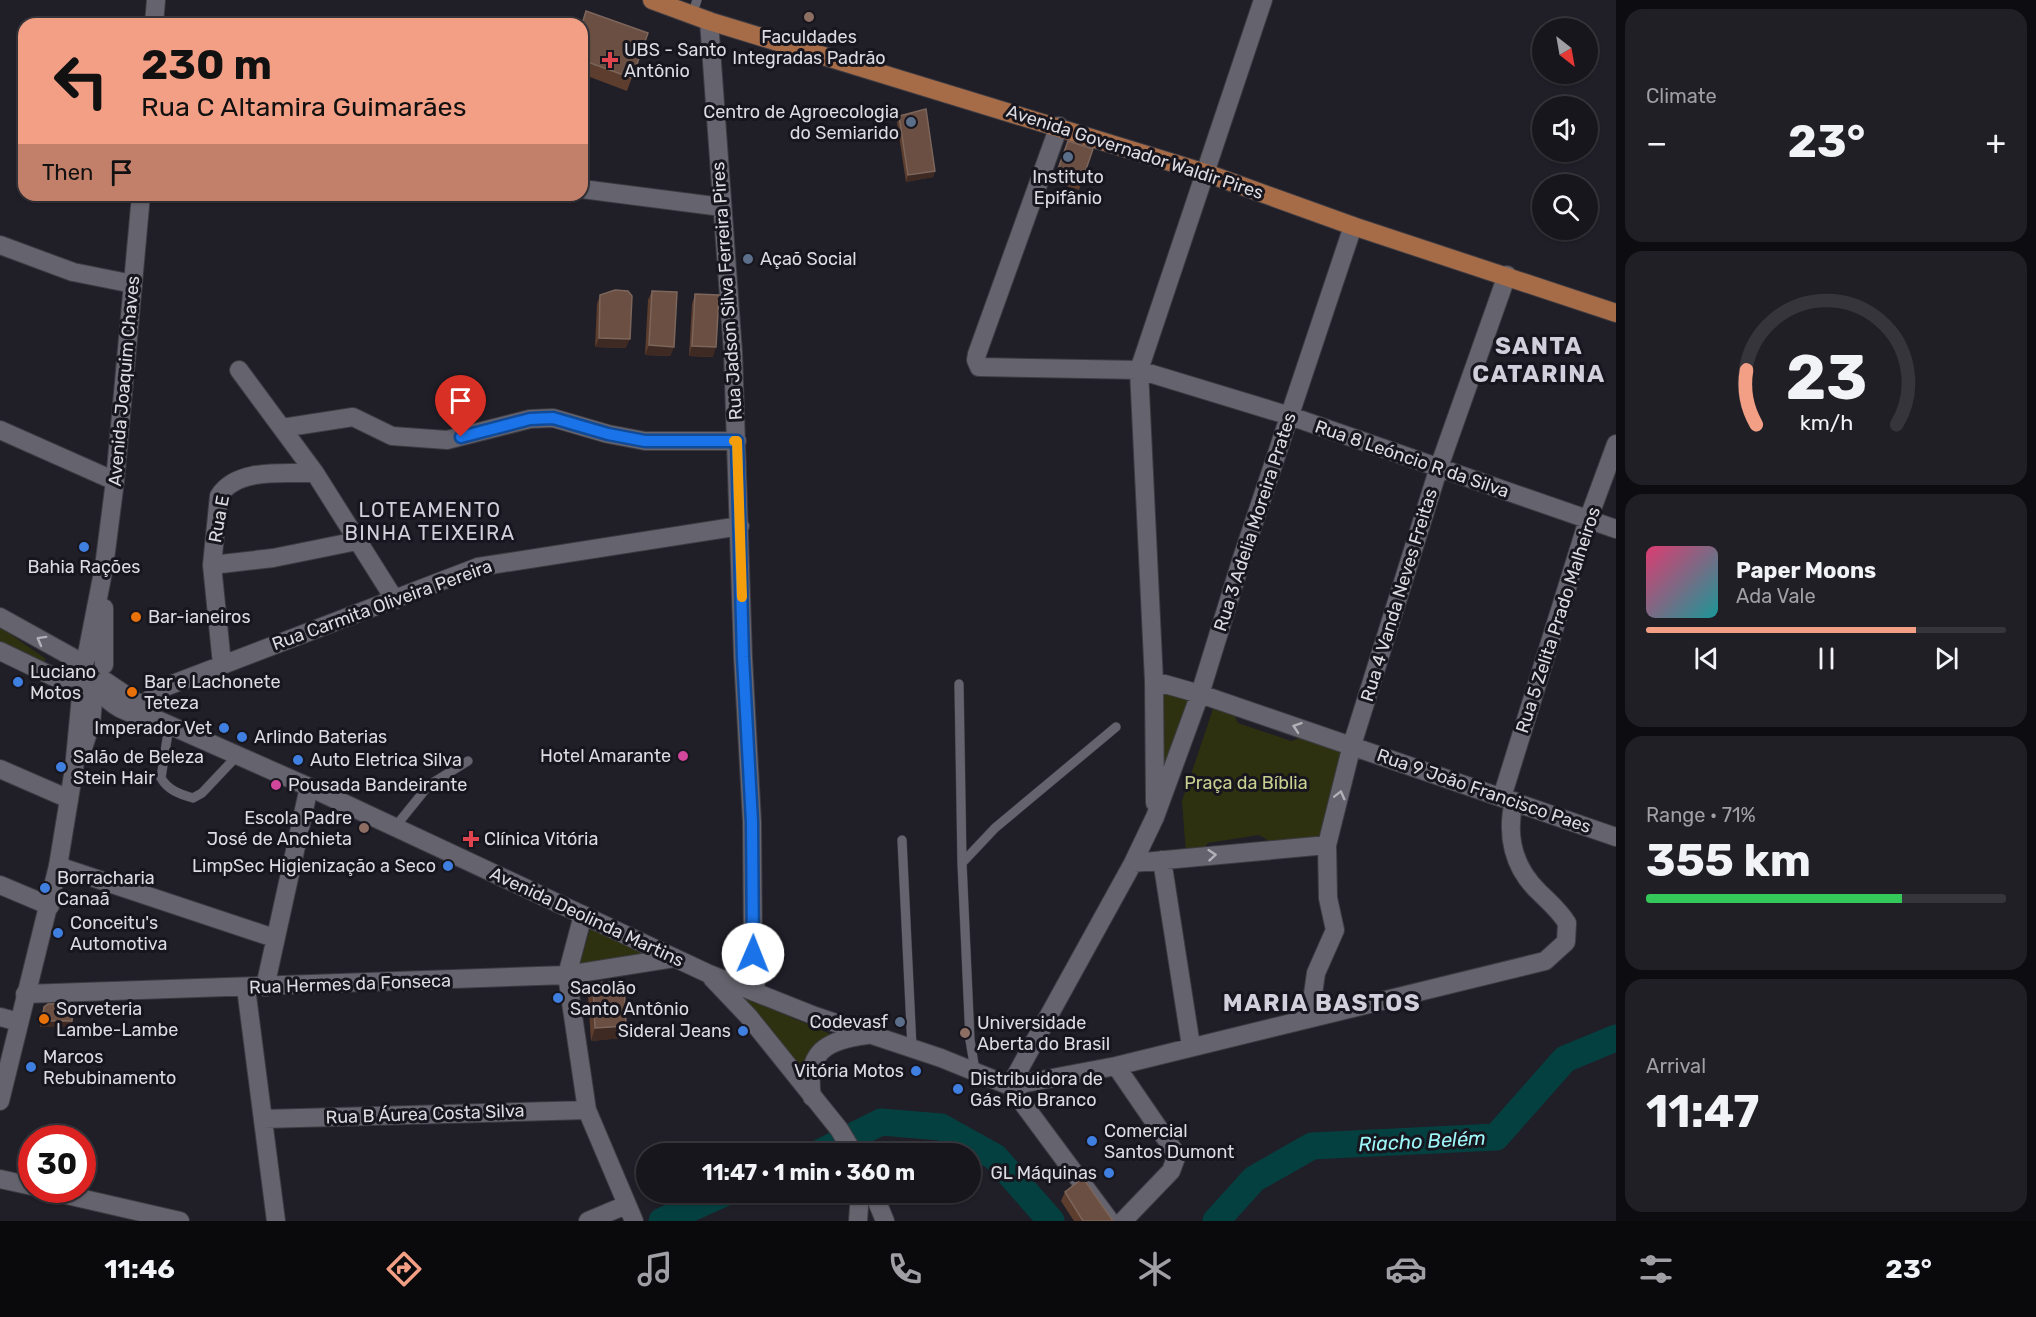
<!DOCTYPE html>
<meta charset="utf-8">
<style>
body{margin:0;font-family:Rubik,sans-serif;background:#211f26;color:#f1f3f6;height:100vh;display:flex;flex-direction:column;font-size:22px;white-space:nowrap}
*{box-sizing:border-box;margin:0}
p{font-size:20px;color:#9f9fa4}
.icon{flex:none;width:33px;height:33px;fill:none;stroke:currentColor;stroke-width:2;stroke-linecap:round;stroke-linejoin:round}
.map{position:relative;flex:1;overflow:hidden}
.details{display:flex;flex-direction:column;gap:9px;padding:9px;background:#0d0c10;width:420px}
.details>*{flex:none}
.banner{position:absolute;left:18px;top:18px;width:570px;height:183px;border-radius:18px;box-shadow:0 2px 4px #0004,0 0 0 2px #36353b;background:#f39f85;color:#111;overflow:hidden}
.needle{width:39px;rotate:149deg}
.fabs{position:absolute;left:1532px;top:18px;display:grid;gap:12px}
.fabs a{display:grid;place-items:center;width:66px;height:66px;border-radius:50%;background:#18161d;box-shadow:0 2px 4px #0004,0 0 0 2px #36353b;font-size:30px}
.speed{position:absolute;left:18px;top:1125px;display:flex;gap:12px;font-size:30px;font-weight:700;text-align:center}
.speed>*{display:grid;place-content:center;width:78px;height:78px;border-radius:50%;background:#18161d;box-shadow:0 2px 4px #0004,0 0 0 2px #36353b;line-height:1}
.speed .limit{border:9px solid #d22;background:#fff;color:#111}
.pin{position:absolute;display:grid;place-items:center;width:51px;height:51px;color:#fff;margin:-62px -26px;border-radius:50% 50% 50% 0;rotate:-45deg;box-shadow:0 0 6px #0007}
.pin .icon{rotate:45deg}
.me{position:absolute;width:66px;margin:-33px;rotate:1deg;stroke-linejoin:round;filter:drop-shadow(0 0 4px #0008)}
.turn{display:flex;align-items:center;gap:21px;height:126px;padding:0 24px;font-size:27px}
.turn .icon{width:78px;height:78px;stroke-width:2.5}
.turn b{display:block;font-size:42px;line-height:51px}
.then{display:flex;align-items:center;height:57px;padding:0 24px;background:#0003;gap:12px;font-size:22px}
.big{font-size:45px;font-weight:700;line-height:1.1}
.details .tile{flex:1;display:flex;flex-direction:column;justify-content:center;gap:9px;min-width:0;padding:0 21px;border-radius:18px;background:#211f26}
.details .dial{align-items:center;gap:0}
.dial svg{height:156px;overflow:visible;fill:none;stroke:#36353b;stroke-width:7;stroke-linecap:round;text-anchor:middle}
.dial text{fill:#f1f3f6;stroke:none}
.song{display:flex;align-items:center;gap:18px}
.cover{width:72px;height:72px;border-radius:9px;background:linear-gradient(135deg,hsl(340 70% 55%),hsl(180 70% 35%))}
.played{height:6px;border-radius:3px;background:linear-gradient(90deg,#f39f85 75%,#36353b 75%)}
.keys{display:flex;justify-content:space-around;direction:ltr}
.heat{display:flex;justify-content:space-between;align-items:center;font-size:33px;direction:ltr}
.charge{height:9px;border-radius:4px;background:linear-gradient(90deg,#34c759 71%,#36353b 0)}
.trip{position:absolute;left:636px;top:1143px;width:345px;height:60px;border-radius:30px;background:#18161d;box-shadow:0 2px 4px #0004,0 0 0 2px #36353b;font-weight:700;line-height:60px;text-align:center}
.tab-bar{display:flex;height:96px;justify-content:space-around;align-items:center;background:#0a090c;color:#9f9fa4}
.tab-bar .icon{width:42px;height:42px}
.tab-bar .active{color:#f39f85}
.tab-bar b{font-size:27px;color:#f1f3f6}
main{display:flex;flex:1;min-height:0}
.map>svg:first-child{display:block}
.green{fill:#2d310f}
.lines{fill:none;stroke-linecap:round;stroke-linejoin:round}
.river{stroke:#054041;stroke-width:27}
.service-casing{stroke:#3c3b42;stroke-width:10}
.minor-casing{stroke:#3c3b42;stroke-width:20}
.secondary-casing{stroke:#3c3b42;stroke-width:20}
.primary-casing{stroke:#3c3b42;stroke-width:20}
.service{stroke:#65636d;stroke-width:9}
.minor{stroke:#65636d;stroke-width:18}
.secondary{stroke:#65636d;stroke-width:18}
.primary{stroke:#a66b47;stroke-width:18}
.wall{fill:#5d3e2e}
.shaded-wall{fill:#3f2a23}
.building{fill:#6a4f42;stroke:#7c655b;stroke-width:1.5}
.oneway{stroke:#b2b1b8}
.route-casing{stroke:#114b97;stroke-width:15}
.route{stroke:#1a73e8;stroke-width:10}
.slow{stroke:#f59e0b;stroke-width:10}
.education-dot{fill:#8d6e63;stroke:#17151d;stroke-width:2}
.health-dot{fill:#e0444e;stroke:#17151d;stroke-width:2}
.service-dot{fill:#5c6f8a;stroke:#17151d;stroke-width:2}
.shop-dot{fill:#3f7fe0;stroke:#17151d;stroke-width:2}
.food-dot{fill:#e8710a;stroke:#17151d;stroke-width:2}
.hotel-dot{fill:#d1479c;stroke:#17151d;stroke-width:2}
.labels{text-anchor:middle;stroke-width:6;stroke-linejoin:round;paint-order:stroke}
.poi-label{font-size:18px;fill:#dcdbe1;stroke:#17151d;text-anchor:start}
.street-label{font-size:18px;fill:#dcdbe1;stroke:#17151d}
.park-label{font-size:18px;fill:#c8d090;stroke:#17151d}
.neighbourhood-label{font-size:20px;letter-spacing:1.5px;fill:#d1cfdb;stroke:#17151d}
.water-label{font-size:20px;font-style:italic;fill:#9df6f7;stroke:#17151d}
.district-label{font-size:24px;font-weight:bold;letter-spacing:1.5px;fill:#d1cfdb;stroke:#17151d}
</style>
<main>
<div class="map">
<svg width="1616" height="1221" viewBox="0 0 1616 1221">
<rect width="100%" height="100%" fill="#201e27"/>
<path class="green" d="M0,627l46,32 -2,3 -44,-17z
M82 674a9 9 0 1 1 18 0a9 9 0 1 1-18 0Z
M1161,677l38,9 -34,115z
M1215,703l17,7 6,13 53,18 14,-5 43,14 -27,83 -5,6 -42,5 -15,-9 -51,8 -7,10 -15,1 -4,-53z
M591,927l68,28 -80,10z
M738,995l95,40 -29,34z"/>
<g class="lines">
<path class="river" d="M817,1154l64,-32 60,5 54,30 56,64
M662,1221l65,-29
M1216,1221l38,-42 58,-33 184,-9 69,-78 51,-21"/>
<g class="service-casing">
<path id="service" d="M692,15l5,-15
M959,684l3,179 8,177 5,30
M169,726l-8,52c7,12 18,16 32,20l9,-5 34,-36
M395,827l34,-42 39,-24
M902,840l10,208
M962,863l33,-35 121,-101"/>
</g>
<g class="minor-casing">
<path id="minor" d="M709,21l24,331 10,305 9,165 1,132 3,38
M1059,126l-82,228 -1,6 3,7 160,3 151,46 326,113
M582,189l140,18
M0,245l73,27 60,12
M239,370l76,103
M282,428l71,-11 39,19 55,4 83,-21 23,-1 55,16 37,7h92
M0,430l115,51
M212,565l61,-7 84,-17
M222,664l-10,-99 7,-69c18,-29 67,-22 96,-23l80,127
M1154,681l46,13 416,143
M142,706l23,-19 313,-120 262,-41
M0,769l69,30
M1502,797l86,-277 28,-76
M1155,803l-1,-122 -15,-311 124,-370
M1162,860l29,186
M1133,863l194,-18
M58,866l216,72
M0,885l50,21
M583,915l-16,60 20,135 47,111
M265,987l44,-200
M246,988l30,233
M25,994l542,-19 107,-17
M1314,1016l-1,-22 3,-21 19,-43 -7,-32 -1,-53 25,-100 87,-278 68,-192
M0,1017l19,5
M1116,1066l61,89 -6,16 -48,50
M1010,1086l123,-223 22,-46 45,-123 42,-136 111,-332
M1010,1086l106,-20 429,-105 21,-19 1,-19c-8,-13 -18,-21 -28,-31 -26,-25 -33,-57 -25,-91
M263,1119l324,-9
M0,1179l32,7
M45,1190l135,31
M588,1221l38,-16"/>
</g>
<g class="secondary-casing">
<path id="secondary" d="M154,24l2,-24
M0,617l81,45
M0,651l58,28 18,-2
M86,659l18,-92 11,-86 26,-286
M104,665v-57
M105,681l37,25 9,11
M97,688c15,19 29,26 54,29l158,70 398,186 108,43 126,42 69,28 100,135
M83,748l8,-24 3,-35
M712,978l37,39 90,112 15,25
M812,1097c-7,-45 14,-57 55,-62
M0,1101l58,-235 16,-97 8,-83
M873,1192l12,29
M858,1221l2,-29"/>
</g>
<g class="primary-casing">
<path id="primary" d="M652,0l57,21 497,152 147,53 263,87"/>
</g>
<use href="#service" class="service"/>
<use href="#minor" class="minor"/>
<use href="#secondary" class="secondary"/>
<use href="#primary" class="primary"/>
</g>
<path class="wall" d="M582,24l66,9 -21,58 -45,-17z
M899,116l36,55 -2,6 -27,5 -9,-60z
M1068,141l25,8 -14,41 -25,-8z
M652,291l22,56 -4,9 -25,-1 3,-55z
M695,294l18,63 -24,-1 3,-52z
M600,295l26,53 -31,-1 2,-43z
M593,983l29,55 -31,3 -3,-45z
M44,1007l26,20h-30l1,-14z
M1065,1192l48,29h-39l-13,-20z"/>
<path class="shaded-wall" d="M935,171l-2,6 -27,5 2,-7z
M599,338l31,1 -4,9 -31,-1z
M649,345l25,2 -4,9 -25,-1z
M692,346l24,1 -3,10 -24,-1z
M43,1021h29l-2,6h-30z
M626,1026l-4,12 -31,3 4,-13z"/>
<path class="building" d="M586,11l62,22 -16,45 -50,-18v-36z
M926,109l9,62 -27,4 -9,-59z
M1068,141l25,8 -10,29 -25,-9z
M615,290l13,1 4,5 -2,43 -31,-1 1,-43z
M652,291l25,1 -3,55 -25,-2z
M695,294l24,1 -3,52 -24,-1z
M624,981l2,45 -31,2 -2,-45z
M74,1003l-2,18h-29l1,-14 4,-3z
M1083,1178l30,43h-30l-18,-29z"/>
<defs><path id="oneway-chevron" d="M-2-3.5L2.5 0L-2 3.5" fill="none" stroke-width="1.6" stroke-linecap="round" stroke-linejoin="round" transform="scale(1.5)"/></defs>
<g class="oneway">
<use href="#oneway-chevron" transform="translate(41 640) rotate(-151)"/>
<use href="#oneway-chevron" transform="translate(1297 727) rotate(-161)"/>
<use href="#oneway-chevron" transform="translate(1340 795) rotate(-76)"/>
<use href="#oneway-chevron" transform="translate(1212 855) rotate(-5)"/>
</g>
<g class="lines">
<g class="route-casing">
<path id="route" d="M461,437l69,-18 23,-1 55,16 37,7h92l6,216 9,165 1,132"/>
</g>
<use href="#route" class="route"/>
<path class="slow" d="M734,441h3l5,156"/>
</g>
<g class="education-dot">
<circle cx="809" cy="17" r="6"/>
<circle cx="364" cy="828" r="6"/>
<circle cx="965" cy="1033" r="6"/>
</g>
<g class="health-dot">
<path d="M607 51h6v6h6v6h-6v6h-6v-6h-6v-6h6z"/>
<path d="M468 830h6v6h6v6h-6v6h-6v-6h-6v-6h6z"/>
</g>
<g class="service-dot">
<circle cx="911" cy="122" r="6"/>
<circle cx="1068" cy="157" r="6"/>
<circle cx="748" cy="259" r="6"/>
<circle cx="900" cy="1022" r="6"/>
</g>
<g class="shop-dot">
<circle cx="84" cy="547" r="6"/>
<circle cx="18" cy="682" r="6"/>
<circle cx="224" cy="728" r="6"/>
<circle cx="242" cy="737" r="6"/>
<circle cx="298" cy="760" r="6"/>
<circle cx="61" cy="767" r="6"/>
<circle cx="448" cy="866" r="6"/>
<circle cx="45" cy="888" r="6"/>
<circle cx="58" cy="933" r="6"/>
<circle cx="558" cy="998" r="6"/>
<circle cx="743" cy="1031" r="6"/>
<circle cx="31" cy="1067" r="6"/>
<circle cx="916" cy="1071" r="6"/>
<circle cx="958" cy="1089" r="6"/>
<circle cx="1092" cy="1141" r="6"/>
<circle cx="1109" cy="1173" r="6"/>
</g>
<g class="food-dot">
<circle cx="136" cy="617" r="6"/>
<circle cx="132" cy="692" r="6"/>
<circle cx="44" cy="1019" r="6"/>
</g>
<g class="hotel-dot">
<circle cx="683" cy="756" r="6"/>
<circle cx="276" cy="785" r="6"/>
</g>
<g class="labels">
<g class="poi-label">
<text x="809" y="43" text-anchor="middle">Faculdades<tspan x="809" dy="21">Integradas Padrão</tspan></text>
<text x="624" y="56">UBS - Santo<tspan x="624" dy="21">Antônio</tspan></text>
<text x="899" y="118" text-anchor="end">Centro de Agroecologia<tspan x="899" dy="21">do Semiarido</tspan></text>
<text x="1068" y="183" text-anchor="middle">Instituto<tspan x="1068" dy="21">Epifânio</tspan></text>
<text x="760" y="265">Açaõ Social</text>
<text x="84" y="573" text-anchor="middle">Bahia Rações</text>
<text x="148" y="623">Bar-ianeiros</text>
<text x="30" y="678">Luciano<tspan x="30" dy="21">Motos</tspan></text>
<text x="144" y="688">Bar e Lachonete<tspan x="144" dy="21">Teteza</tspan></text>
<text x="212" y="734" text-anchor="end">Imperador Vet</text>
<text x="254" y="743">Arlindo Baterias</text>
<text x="671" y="762" text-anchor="end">Hotel Amarante</text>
<text x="73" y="763">Salão de Beleza<tspan x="73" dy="21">Stein Hair</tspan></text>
<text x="310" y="766">Auto Eletrica Silva</text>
<text x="288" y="791">Pousada Bandeirante</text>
<text x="352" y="824" text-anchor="end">Escola Padre<tspan x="352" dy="21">José de Anchieta</tspan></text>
<text x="484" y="845">Clínica Vitória</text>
<text x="436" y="872" text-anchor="end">LimpSec Higienização a Seco</text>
<text x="57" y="884">Borracharia<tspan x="57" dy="21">Canaã</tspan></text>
<text x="70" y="929">Conceitu's<tspan x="70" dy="21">Automotiva</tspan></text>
<text x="570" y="994">Sacolão<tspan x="570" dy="21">Santo Antônio</tspan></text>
<text x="56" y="1015">Sorveteria<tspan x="56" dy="21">Lambe-Lambe</tspan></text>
<text x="888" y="1028" text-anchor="end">Codevasf</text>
<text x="977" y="1029">Universidade<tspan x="977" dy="21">Aberta do Brasil</tspan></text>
<text x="731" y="1037" text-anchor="end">Sideral Jeans</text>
<text x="43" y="1063">Marcos<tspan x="43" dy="21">Rebubinamento</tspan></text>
<text x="904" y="1077" text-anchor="end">Vitória Motos</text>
<text x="970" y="1085">Distribuidora de<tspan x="970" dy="21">Gás Rio Branco</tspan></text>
<text x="1104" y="1137">Comercial<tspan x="1104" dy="21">Santos Dumont</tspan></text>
<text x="1097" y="1179" text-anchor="end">GL Máquinas</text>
</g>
<g class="street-label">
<text transform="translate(1135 152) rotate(18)" y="6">Avenida Governador Waldir Pires</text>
<text transform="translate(727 291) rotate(-94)" y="6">Rua Jadson Silva Ferreira Pires</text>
<text transform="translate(124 381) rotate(-85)" y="6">Avenida Joaquim Chaves</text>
<text transform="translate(1412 459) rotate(19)" y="6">Rua 8 Leóncio R da Silva</text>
<text transform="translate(219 519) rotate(-80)" y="6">Rua E</text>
<text transform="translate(1255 522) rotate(-72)" y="6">Rua 3 Adelia Moreira Prates</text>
<text transform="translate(1399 595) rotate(-73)" y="6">Rua 4 Vanda Neves Freitas</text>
<text transform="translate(382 605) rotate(-20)" y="6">Rua Carmita Oliveira Pereira</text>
<text transform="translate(1558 620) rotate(-72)" y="6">Rua 5 Zelita Prado Malheiros</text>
<text transform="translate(1484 791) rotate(19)" y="6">Rua 9 João Francisco Paes</text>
<text transform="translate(587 917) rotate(25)" y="6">Avenida Deolinda Martins</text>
<text transform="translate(350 984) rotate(-2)" y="6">Rua Hermes da Fonseca</text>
<text transform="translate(425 1114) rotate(-2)" y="6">Rua B Áurea Costa Silva</text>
</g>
<g class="park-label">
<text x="1246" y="789">Praça da Bíblia</text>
</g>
<g class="neighbourhood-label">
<text x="430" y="517">LOTEAMENTO<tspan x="430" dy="23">BINHA TEIXEIRA</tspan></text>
</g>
<g class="water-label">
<text transform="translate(1422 1141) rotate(-3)" y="7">Riacho Belém</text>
</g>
<g class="district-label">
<text x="1539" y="354">SANTA<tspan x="1539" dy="28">CATARINA</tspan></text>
<text x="1322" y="1011">MARIA BASTOS</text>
</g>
</g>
</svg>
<div class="fabs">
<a><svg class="needle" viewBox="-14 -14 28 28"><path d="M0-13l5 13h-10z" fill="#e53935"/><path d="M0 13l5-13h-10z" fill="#9f9fa4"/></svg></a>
<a><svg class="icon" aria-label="sound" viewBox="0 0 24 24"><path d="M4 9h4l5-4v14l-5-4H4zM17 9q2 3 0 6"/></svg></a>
<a><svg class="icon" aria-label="search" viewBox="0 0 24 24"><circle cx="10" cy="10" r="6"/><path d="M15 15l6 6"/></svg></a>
</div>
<div class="speed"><div class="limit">30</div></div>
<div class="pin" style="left:461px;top:437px;background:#d93025"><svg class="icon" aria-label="arrive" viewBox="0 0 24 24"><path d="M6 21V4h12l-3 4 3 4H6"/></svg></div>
<svg class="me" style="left:753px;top:954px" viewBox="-20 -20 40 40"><circle r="19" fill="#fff"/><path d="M0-13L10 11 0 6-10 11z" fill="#1a73e8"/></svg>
<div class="trip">11:47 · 1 min · 360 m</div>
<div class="banner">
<div class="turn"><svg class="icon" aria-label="left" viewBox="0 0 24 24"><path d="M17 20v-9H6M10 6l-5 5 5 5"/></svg><div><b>230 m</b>Rua C Altamira Guimarães</div></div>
<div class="then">Then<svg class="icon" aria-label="arrive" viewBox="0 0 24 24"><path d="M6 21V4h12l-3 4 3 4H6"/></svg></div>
</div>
</div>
<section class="details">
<div class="tile"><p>Climate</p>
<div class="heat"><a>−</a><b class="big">23°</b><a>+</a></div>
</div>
<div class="tile dial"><svg viewBox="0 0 100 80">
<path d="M14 69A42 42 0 1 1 86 69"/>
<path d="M14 69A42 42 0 0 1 9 41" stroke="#f39f85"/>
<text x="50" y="56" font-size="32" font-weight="700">23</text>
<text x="50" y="72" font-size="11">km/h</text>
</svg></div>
<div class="tile">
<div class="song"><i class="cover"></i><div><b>Paper Moons</b><p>Ada Vale</p></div></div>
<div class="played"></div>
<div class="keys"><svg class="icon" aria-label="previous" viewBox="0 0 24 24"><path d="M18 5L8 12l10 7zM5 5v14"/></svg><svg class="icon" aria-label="pause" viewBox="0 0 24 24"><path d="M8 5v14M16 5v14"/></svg><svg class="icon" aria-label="next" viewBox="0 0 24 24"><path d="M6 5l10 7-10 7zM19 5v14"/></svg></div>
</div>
<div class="tile"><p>Range · 71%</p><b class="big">355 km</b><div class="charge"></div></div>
<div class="tile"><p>Arrival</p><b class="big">11:47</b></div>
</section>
</main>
<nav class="tab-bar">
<b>11:46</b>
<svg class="icon active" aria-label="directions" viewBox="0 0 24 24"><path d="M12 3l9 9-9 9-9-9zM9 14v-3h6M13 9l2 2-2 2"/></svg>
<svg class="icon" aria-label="music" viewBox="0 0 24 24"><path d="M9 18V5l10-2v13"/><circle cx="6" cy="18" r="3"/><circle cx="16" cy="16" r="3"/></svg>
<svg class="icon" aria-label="phone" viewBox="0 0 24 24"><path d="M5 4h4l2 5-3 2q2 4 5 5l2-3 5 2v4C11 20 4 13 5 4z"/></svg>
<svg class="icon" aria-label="climate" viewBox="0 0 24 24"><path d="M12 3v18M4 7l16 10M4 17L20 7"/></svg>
<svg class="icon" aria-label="car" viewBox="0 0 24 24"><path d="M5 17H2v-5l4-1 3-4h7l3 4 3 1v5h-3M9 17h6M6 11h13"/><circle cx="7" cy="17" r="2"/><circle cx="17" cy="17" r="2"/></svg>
<svg class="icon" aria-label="filters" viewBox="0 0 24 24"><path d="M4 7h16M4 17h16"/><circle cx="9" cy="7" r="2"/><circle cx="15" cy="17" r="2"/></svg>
<b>23°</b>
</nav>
